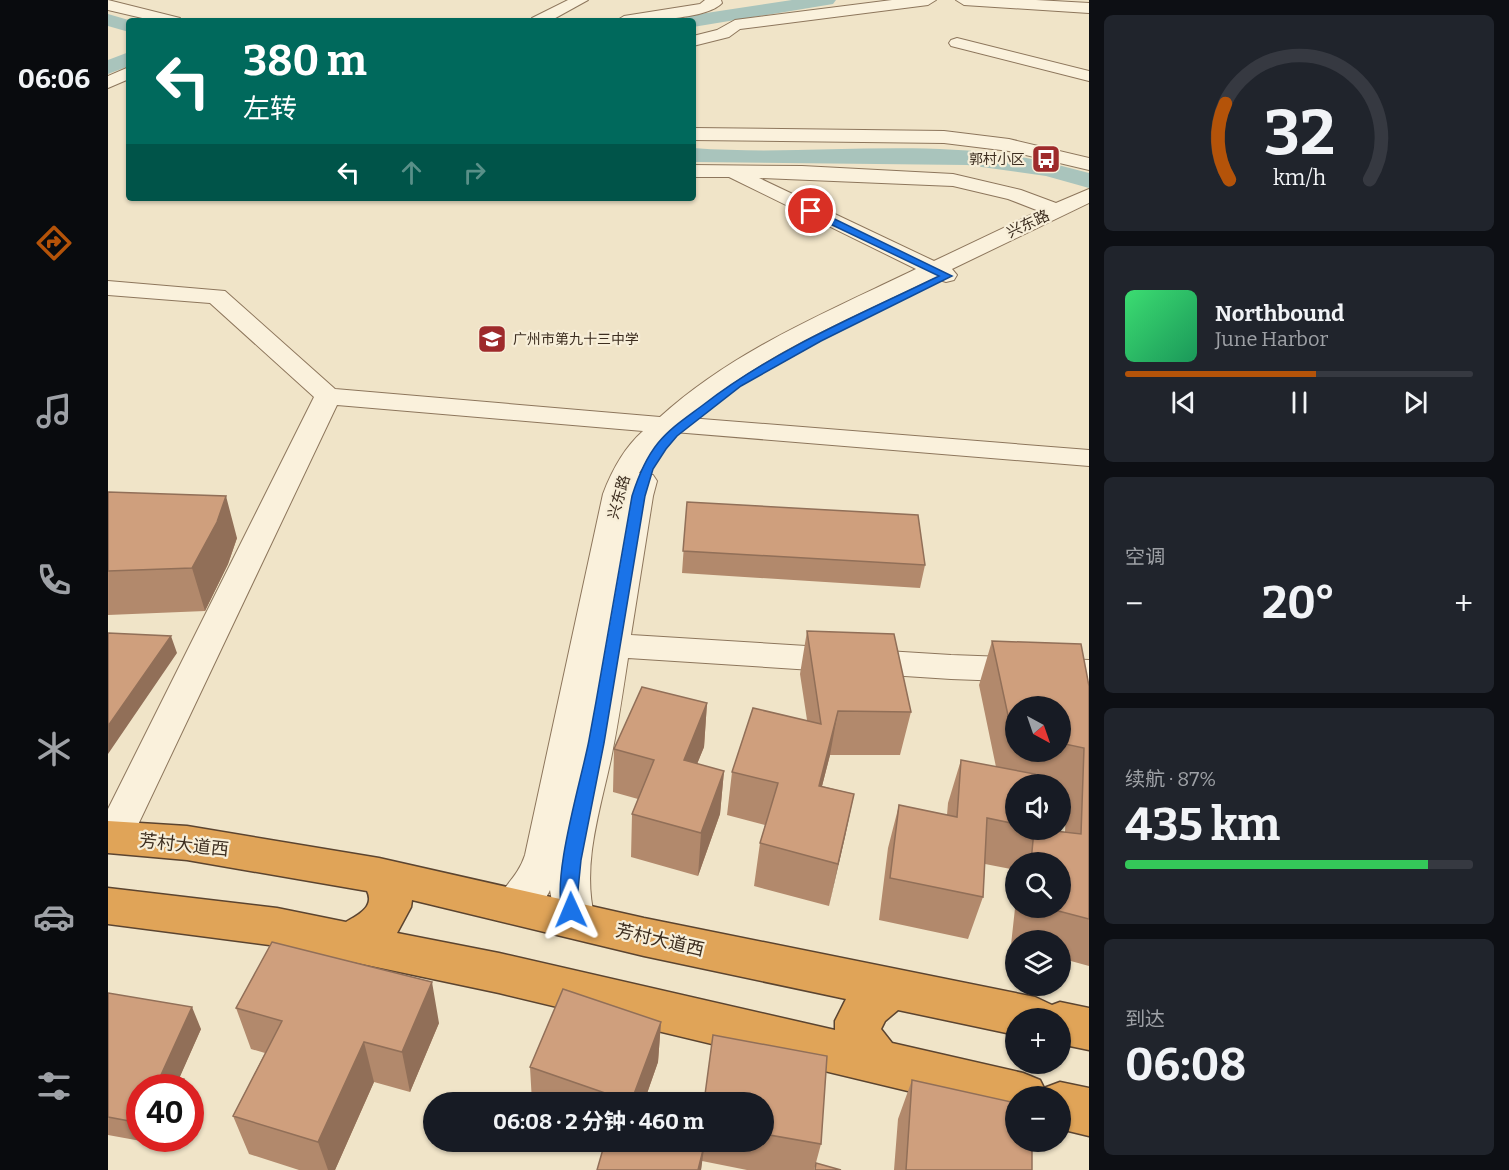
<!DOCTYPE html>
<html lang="zh">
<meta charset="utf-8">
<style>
body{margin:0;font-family:Bitter,"Noto Sans SC",serif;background:#20242c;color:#f1f3f6;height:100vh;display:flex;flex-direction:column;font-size:22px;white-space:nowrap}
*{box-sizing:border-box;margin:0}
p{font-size:20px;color:#9ea1a6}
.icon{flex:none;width:33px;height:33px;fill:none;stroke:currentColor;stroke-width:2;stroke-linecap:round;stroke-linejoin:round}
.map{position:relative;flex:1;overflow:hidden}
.panel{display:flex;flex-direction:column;gap:15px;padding:15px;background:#0d0f14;width:420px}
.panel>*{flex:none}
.hud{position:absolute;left:18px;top:18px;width:570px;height:183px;border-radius:6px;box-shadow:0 2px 4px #0004;background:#00695c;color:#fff;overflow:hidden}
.needle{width:39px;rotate:140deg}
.controls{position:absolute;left:897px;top:696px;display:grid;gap:12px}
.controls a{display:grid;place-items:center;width:66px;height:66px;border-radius:50%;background:#171b24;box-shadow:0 2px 4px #0004;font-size:30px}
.speed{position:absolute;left:18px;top:1074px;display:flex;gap:12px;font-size:30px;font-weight:700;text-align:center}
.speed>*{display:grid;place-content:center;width:78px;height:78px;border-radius:50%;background:#171b24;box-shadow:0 2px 4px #0004;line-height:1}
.speed .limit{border:9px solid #d22;background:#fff;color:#111}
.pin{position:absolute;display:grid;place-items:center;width:51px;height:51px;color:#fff;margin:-26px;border:3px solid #fff;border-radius:50%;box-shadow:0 2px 6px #0007}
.me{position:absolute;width:66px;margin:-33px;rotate:359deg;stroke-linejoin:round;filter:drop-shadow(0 0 4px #0008)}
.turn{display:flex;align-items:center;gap:21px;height:126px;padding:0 18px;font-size:27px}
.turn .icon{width:78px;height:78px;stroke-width:2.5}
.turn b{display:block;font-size:42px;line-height:51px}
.lanes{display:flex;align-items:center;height:57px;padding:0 18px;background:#0003;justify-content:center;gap:30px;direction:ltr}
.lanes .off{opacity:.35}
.big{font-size:45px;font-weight:700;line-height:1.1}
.panel .tile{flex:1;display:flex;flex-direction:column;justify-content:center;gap:9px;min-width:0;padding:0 21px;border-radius:9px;background:#20242c}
.panel .dial{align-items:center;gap:0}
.dial svg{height:156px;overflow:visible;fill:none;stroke:#363941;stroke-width:7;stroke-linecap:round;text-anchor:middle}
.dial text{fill:#f1f3f6;stroke:none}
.song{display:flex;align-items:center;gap:18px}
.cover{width:72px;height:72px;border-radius:9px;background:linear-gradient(135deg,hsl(140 70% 55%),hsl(150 70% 35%))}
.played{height:6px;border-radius:3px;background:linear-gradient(90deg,#b45309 55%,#363941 55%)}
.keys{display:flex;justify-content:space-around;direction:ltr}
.heat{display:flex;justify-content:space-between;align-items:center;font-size:33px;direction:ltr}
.charge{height:9px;border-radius:4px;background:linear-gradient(90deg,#34c759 87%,#363941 0)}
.trip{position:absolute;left:315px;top:1092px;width:351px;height:60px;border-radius:30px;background:#171b24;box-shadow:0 2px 4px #0004;font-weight:700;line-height:60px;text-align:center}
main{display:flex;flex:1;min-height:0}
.tab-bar{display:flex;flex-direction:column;width:108px;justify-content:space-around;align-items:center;background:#090b0e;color:#9ea1a6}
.tab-bar .icon{width:42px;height:42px}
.tab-bar .on{color:#b45309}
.tab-bar b{font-size:27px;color:#f1f3f6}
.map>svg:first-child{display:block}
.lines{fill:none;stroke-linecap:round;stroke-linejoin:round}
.river{fill:#a9c4bc;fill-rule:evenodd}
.minor-casing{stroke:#8d765c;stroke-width:2}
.highway-casing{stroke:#5b4430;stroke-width:3}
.minor{fill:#faf1dc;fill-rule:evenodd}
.highway{fill:#e0a458;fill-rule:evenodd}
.wall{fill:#b2896c;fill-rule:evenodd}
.shaded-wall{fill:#916f58}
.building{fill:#cf9f7d;stroke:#916f58;stroke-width:1.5}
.route{fill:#1a73e8;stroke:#114b97;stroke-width:1.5}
.labels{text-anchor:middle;stroke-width:4.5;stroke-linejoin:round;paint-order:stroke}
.far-poi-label{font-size:14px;fill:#3d2e20;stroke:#f7eed8;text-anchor:end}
.street-label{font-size:15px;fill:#3d2e20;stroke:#f7eed8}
.near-street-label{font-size:18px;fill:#3d2e20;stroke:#f7eed8}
</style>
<main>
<nav class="tab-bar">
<b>06:06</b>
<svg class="icon on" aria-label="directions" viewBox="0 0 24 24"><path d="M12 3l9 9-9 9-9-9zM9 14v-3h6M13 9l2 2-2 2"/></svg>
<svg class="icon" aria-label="music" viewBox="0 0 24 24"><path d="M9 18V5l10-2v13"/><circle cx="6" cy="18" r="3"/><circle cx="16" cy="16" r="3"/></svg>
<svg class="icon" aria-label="phone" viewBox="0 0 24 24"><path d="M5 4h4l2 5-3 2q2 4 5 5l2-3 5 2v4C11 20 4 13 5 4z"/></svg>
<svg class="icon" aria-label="climate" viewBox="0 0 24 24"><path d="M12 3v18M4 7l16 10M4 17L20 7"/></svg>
<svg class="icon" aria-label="car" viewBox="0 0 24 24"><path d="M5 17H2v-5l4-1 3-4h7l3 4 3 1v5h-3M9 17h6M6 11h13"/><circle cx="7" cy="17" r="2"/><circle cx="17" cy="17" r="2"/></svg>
<svg class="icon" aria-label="filters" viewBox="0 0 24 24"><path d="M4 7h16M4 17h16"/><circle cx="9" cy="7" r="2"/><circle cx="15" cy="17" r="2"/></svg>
</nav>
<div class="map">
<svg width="981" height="1170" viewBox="0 0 981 1170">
<rect width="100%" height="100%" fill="#f0e4c8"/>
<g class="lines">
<path class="river" d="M684,0h44l-3,4 -6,1 -134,22v-6h-9l2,-4 7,-2z
M0,14l24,7h-3v11l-21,-6z
M21,52v14l-21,8v-14z
M585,148c105,8 211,-8 316,7 27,4 53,11 80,18v15l-43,-12 -79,-11 -274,-3z"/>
<g class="minor-casing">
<path id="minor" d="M0,0l72,18 2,3h-27l-47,-11z
M460,0h20l-38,21h-20l2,-3z
M597,0h16l1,3c-15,17 -83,18 -106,18l8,-5 76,-12z
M784,0h44l-8,5 -188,24 -11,8 -36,9v-10l24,-6 18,-10z
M848,0h80l53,3v10l-125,-8z
M849,38l132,33v10l-138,-35 -2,-3 2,-3z
M21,67v12l-21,9v-12z
M585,128l251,3 65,8 80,19v12l-80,-19 -65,-8 -251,-3z
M585,165l109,1 151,8 68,16 35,13 33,-14v14l-137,66 5,6 -3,5 -8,2 -12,-4c-83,40 -176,77 -245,140l400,32v16l-415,-34 -21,20 -14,21 14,2 4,6 -4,15 -22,139 320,20 138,5v24l-138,-5 -323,-21c-5,33 -10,67 -17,101 -11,52 -30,107 -16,160l-6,12 -14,6 -14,-6 -6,-12 -5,-29c-6,13 -20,32 -36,32 -4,0 -11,-3 -14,-5l-6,-12c9,-19 24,-28 31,-50l78,-361c9,-24 21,-46 40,-63l-306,-26 -210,443 -14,5 -5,-2v-42l206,-412 -104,-94 -102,-8v-14l117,10 110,98 325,28c74,-67 167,-105 256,-148l-187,-92h-36zM651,178l194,8 55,13 31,12 -105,50z"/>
</g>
<g class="highway-casing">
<path id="highway" d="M0,821l79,5 192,32 265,60 391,79 17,8 8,-3 29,6v42l-29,-6v-26h-44v17l-118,-25 -13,11 -4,8 11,14 131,30 17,7 4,8 16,-6 29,6v48l-29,-7v-33h-44v21l-517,-124 -222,-47 -169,-22v-36l169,20 69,14c12,-7 29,-15 21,-31l-180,-31 -79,-7zM304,900l232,56 202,43 -11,22v9l-336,-77 -102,-20 14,-26z"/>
</g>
<use href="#minor" class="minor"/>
<use href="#highway" class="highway"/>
</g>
<path class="wall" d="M0,492l129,46 -9,26 -23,47 -97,4z
M579,502l238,63 -5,23 -238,-15z
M699,631l104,81 -11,43h-70l-8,31 32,8 -25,112 -75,-20 6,-43 5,-18 -38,-10 5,-43 75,-52 -7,-46z
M884,641l97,45v280l-29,-8v-18h-44v6l-5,-1 5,-46v9h44v-46h-44v8l-31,-6 -2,33 -15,42 -89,-19 9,-72 11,-43 48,10 1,-12 13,-43 35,7 -17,-82zM908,706h44v46h-44zM908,784h44v6l7,1 -2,41 -19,-2h-30z
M599,703l-3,44 -7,17 27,7 -4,43 -22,62 -67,-19 1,-43 6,-15 -25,-7 1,-43z
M0,993l93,36 -22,49 -39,10v50h37l-3,9 -66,-12z
M128,1008l203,15 -29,69 -36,-10 -39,88h-36l-50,-16 -16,-38 32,-63 -14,-4z
M553,1022l-3,40 -14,40h-112l-2,-35z
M804,1080l120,90h-138l4,-51z
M656,1102l57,42 -7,26h-67l-45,-9 -1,9h-104l8,-28h159z"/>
<path class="shaded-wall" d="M118,496l11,42 -9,26 -23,47 -13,-43z
M63,636l6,17 -69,101v-28z
M599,703l-3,44 -23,56 3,-43z
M730,711l-8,44 -19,74 8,-43z
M616,771l-4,43 -22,62 3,-43z
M746,794l-9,43 -16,69 9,-42z
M324,982l7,41 -29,69 -8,-40z
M84,1007l9,22 -26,59 -14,-13z
M553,1022l-3,40 -14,40h-13z
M256,1042l10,40 -39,88h-7l-10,-28z
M76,1079l4,9h-7z
M82,1093l4,7 -4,8z
M61,1138h8l-3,9z
M597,1142l-4,28h-3z"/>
<path class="building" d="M0,492l118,4 -9,26 -25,46 -84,3z
M579,502l231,13 7,50 -242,-14z
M699,631l87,3 17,78 -73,-1 -19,75 35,8 -16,70 -78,-21 18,-60 -46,-11 21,-64 68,16z
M0,633l63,3 -63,90z
M884,641l89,3 8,42v233l-42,-11h13v-46h-29l3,-32h12l35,4 3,-86 -24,-5v-37h-44v29l-4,-1z
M534,687l65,16 -23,57 40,11 -23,62 -69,-19 22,-54 -40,-11z
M853,760l74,14v10h-19v40l-29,-6 -4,79 -93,-19 9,-73 58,12z
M164,942l160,40 -30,70 -38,-10 -46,100 -85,-26 49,-95 -46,-13z
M455,989l98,33 -30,80 -101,-35z
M0,993l84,14 -31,68 23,4 -3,9h-41v35l-32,-6z
M605,1035l114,21 -6,88 -57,-10v-32h-60z
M804,1080l104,23v39h16v28h-126z
M497,1142h100l-7,28h-101z
M708,1163l25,7h-26z"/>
<path class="route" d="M699,209h7l138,67 -131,65 -80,45 -64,50 -11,13 -13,20 -8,27 -41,247 -23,117 -4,40 2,10 -2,6 -6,2 -7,-2c-15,-32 18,-138 25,-176 15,-81 29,-162 43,-244 6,-19 13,-37 26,-53 12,-15 29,-26 45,-38 71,-55 156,-90 236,-129l-132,-63z"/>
<defs>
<g id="bus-square" transform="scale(1.5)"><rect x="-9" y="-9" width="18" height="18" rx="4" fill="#9e2a2b" stroke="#f7eed8"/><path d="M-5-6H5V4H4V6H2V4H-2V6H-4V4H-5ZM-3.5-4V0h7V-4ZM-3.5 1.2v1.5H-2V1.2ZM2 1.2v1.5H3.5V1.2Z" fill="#fff"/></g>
<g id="school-square" transform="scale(1.5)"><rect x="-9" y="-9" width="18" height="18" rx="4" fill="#9e2a2b" stroke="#f7eed8"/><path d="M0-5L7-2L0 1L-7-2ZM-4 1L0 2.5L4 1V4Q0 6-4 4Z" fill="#fff"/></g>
</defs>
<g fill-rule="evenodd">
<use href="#bus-square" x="938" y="159"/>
<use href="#school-square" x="384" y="339"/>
</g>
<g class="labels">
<g class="far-poi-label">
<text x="917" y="164">郭村小区</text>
<text x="405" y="344" text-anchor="start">广州市第九十三中学</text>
</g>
<g class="street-label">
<text transform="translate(920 224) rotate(-25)" y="5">兴东路</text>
<text transform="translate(511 497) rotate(-74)" y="5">兴东路</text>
</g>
<g class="near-street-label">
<text transform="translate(76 845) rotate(6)" y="6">芳村大道西</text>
<text transform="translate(552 940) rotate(13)" y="6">芳村大道西</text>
</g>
</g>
</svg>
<div class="controls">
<a><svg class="needle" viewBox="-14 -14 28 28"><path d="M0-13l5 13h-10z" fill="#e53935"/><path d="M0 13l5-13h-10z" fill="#9ea1a6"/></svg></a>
<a><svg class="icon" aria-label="sound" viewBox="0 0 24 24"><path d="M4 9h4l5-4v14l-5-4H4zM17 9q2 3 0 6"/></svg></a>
<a><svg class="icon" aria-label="search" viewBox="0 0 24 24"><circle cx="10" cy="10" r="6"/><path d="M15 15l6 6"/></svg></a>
<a><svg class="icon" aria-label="layers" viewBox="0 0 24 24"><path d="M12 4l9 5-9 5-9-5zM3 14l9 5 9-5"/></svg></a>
<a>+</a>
<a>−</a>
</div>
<div class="speed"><div class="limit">40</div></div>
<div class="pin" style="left:703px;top:211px;background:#d93025"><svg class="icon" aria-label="arrive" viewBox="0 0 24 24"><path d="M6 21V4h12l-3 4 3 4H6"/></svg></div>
<svg class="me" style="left:463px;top:910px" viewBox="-20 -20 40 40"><path d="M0-17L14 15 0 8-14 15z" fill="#1a73e8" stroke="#fff" stroke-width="4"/></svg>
<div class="trip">06:08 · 2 分钟 · 460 m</div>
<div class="hud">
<div class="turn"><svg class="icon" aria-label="left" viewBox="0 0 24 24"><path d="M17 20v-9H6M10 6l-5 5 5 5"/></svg><div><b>380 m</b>左转</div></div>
<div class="lanes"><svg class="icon" aria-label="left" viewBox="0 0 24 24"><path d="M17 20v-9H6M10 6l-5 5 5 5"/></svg><svg class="icon off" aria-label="ahead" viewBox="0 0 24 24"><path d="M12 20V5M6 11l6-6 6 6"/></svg><svg class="icon off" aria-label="right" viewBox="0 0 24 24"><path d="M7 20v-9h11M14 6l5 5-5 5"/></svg></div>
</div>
</div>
<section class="panel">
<div class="tile dial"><svg viewBox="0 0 100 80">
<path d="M14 69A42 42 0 1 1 86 69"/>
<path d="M14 69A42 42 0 0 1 12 30" stroke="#b45309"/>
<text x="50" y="56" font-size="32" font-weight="700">32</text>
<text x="50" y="72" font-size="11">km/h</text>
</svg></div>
<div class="tile">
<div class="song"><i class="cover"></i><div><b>Northbound</b><p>June Harbor</p></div></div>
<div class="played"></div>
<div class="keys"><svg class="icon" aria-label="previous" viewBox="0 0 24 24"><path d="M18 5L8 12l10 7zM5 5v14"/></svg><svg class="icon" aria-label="pause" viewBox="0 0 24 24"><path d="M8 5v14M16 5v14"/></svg><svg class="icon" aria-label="next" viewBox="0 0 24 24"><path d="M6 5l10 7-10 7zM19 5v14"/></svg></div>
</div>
<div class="tile"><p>空调</p>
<div class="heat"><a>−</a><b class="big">20°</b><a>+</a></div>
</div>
<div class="tile"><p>续航 · 87%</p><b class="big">435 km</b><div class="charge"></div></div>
<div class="tile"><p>到达</p><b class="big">06:08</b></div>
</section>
</main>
